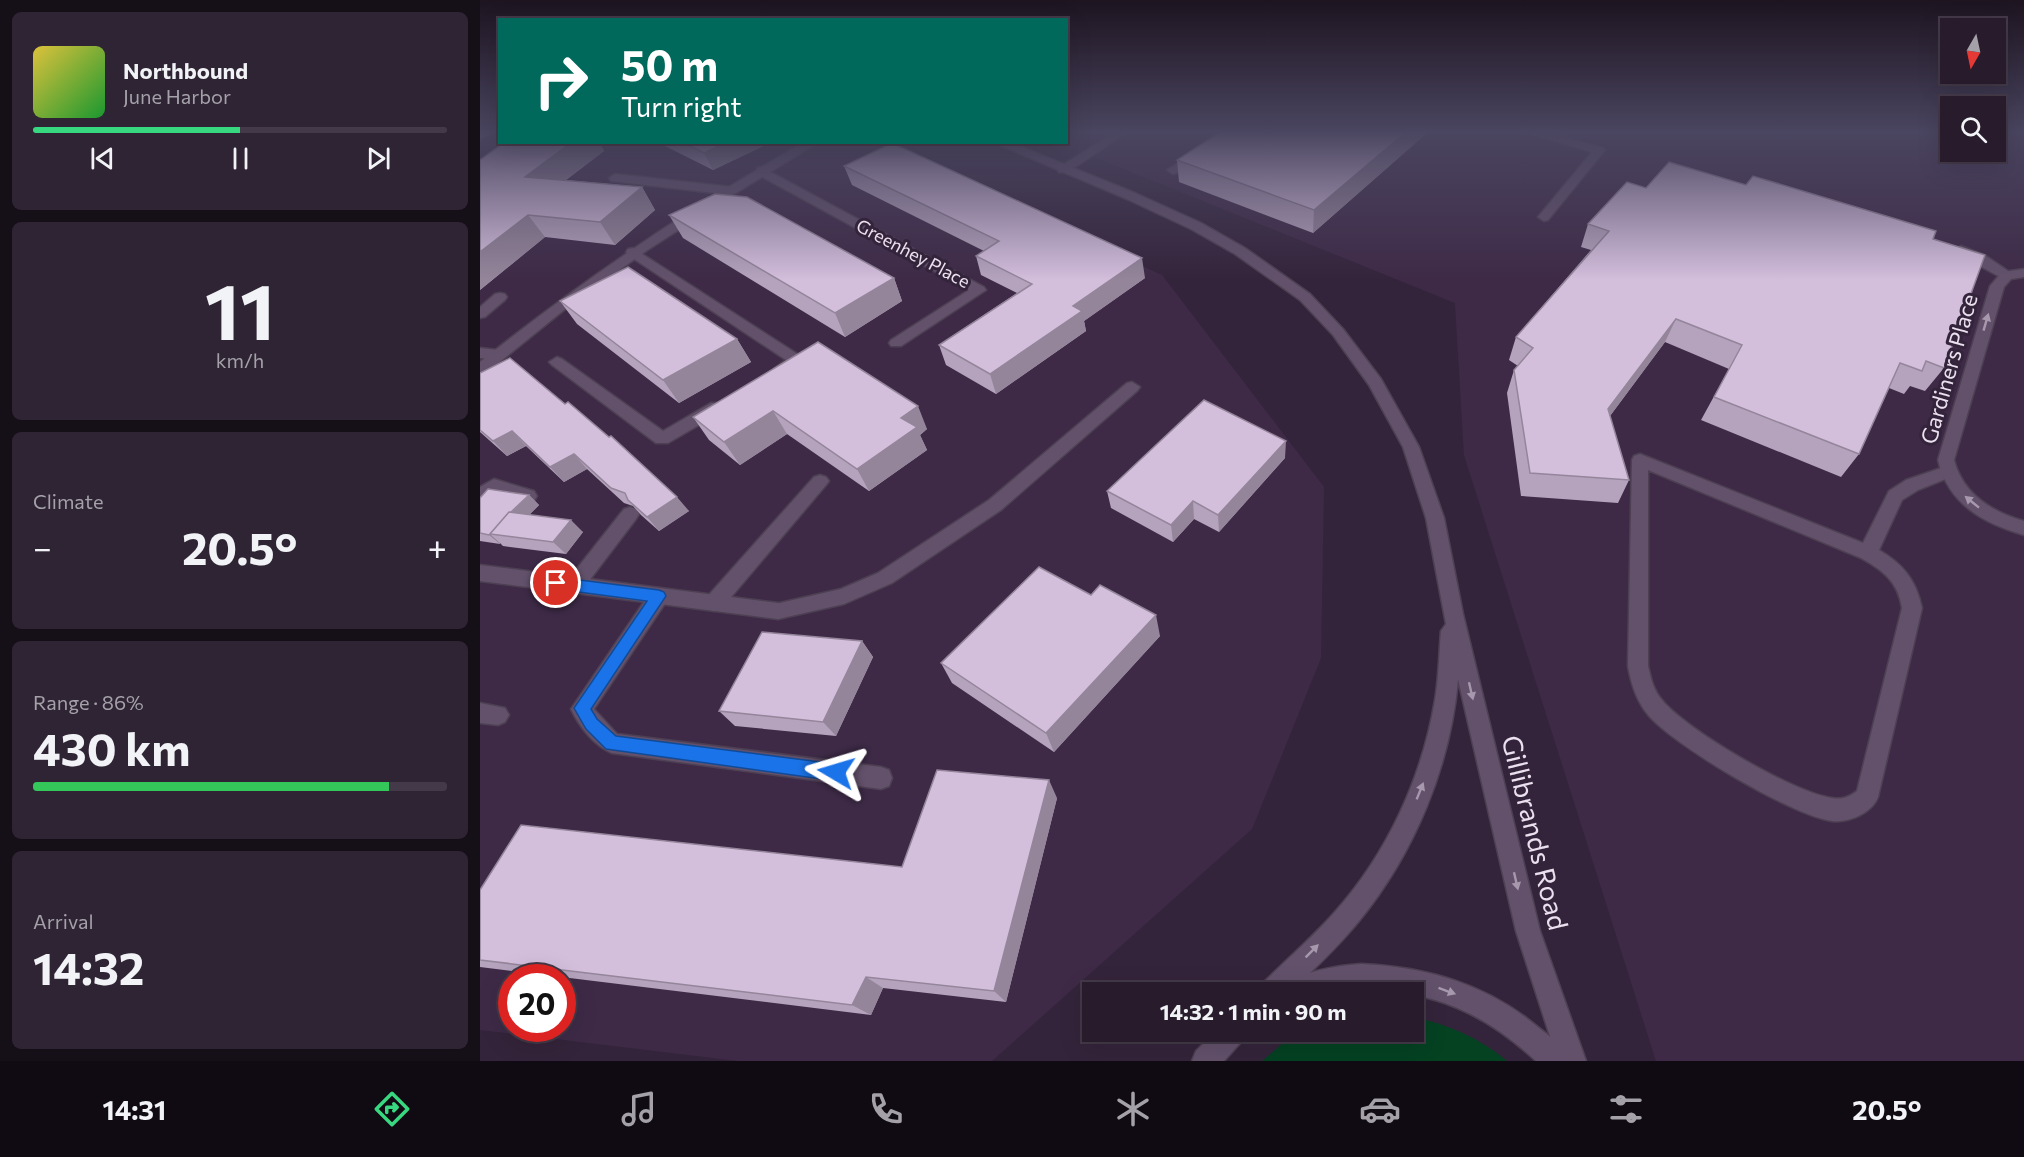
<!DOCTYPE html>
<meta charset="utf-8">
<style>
body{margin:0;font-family:Commissioner,sans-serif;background:#2f2434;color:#f1f3f6;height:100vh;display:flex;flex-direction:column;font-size:22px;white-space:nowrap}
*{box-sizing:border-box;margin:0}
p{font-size:20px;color:#a4a1a9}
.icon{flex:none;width:33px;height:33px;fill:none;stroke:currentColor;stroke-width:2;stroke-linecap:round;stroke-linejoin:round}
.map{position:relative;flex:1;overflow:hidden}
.panel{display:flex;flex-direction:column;gap:12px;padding:12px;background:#150f18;width:480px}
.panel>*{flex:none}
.hud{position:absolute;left:18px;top:18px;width:570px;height:126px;border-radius:0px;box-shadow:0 6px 24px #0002,0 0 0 2px #433948;background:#00695c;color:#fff;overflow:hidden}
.needle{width:39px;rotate:189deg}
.controls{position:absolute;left:1460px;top:18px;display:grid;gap:12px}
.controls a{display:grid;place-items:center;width:66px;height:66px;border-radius:0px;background:#271b2c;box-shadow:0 6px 24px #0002,0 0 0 2px #433948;font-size:30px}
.speed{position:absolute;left:18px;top:964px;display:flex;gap:12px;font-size:30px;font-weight:700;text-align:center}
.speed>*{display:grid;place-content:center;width:78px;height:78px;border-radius:50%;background:#271b2c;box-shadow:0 6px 24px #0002,0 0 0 2px #433948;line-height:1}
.speed .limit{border:9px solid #d22;background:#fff;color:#111}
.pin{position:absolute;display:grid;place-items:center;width:51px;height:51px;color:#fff;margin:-26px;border:3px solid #fff;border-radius:50%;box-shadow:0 2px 6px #0007}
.me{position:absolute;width:66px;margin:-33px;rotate:277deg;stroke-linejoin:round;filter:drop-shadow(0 0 4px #0008)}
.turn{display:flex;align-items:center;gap:21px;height:126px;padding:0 24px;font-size:27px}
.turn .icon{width:78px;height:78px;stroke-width:2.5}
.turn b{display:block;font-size:42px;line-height:51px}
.big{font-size:45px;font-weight:700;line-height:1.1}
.panel .card{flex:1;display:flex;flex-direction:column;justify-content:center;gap:9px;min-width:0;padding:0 21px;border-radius:9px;background:#2f2434}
.panel .dial{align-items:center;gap:0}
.dial b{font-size:78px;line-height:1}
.song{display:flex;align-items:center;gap:18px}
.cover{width:72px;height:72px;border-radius:9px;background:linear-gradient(135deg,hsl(50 70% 55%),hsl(130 70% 35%))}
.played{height:6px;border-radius:3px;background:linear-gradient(90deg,#37d880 50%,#433948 50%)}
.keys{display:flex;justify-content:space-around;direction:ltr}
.heat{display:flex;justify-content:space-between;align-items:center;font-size:33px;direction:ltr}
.charge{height:9px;border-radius:4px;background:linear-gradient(90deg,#34c759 86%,#433948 0)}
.trip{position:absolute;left:602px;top:982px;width:342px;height:60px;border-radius:0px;background:#271b2c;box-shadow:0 6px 24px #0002,0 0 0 2px #433948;font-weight:700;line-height:60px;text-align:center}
.tabs{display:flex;height:96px;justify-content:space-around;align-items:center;background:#100b12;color:#a4a1a9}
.tabs .icon{width:42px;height:42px}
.tabs .on{color:#37d880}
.tabs b{font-size:27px;color:#f1f3f6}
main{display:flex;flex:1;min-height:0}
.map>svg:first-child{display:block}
.built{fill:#3e2a47;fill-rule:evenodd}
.green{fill:#044222}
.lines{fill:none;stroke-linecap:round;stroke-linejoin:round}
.service-casing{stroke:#4e4053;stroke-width:3}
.minor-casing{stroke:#4e4053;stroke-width:3}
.tertiary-casing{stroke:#4e4053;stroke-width:3}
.secondary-casing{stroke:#4e4053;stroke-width:3}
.primary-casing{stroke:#4e4053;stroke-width:3}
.service{fill:#63516b;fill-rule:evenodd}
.minor{fill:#63516b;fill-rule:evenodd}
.tertiary{fill:#63516b;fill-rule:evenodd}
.secondary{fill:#63516b;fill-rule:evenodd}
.primary{fill:#578b70;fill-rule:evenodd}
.wall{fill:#b5a3bd}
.shaded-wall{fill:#94859a}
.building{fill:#d3bedc;stroke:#94859a;stroke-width:1.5}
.oneway{fill:#a798ad}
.route{fill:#1a73e8;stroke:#114b97;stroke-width:1.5}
.labels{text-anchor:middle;stroke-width:6;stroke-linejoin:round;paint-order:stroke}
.far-street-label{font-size:18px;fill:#ebe0ef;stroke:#34243b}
.street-label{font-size:22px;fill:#ebe0ef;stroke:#34243b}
.near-street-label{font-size:27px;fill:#ebe0ef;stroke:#34243b}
</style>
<main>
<section class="panel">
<div class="card">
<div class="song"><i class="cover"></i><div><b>Northbound</b><p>June Harbor</p></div></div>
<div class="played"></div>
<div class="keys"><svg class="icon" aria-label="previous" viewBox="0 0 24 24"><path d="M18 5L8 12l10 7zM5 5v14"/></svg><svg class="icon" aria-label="pause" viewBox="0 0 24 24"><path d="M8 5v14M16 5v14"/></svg><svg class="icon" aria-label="next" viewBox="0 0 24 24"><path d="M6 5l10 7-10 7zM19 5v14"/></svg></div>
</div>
<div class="card dial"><b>11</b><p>km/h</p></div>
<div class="card"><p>Climate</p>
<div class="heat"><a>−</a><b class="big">20.5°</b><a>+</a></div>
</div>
<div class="card"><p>Range · 86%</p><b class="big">430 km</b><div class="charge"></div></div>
<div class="card"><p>Arrival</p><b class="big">14:32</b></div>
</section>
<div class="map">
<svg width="1544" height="1061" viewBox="0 0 1544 1061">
<rect width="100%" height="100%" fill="#34243b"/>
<path class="built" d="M587,132h883v20h45v-20h29v929h-368l-192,-606 -9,-152 -396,-160 7,-1z
M53,143h340l289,132 162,212 -3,171 -69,171 -260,232h-254l-258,-31v-866zM32,978h50v51h-50z"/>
<path class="green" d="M933,1017c34,7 67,21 94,44h-245l28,-24 10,-5h113z"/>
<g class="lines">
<g class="service-casing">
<path id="service" d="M749,132h13l-65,41 -4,1 -6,-4z
M1049,132h16l58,16 2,2 -57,70 -4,1 -6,-4 54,-65 -62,-18z
M281,167l223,120 2,3 -85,56h-10l-2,-3 2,-3 78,-50 -212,-116v-6z
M135,174l117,13 6,4 -6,4 -121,-14 -2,-3z
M1481,246l25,10 28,19 -2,3h-10l-46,-25 -2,-3z
M153,248l169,109 3,3c-6,8 -19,15 -28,13l-3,-4 12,-9 -158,-105 -2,-3 2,-3z
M20,293l5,1 2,3 -2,3 -20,17 -5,1v-11l15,-13z
M0,348l18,2 7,5 -7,5 -18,-2z
M77,357l5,2 101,72 48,-28h12l2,4 -2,4 -55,32h-12l-104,-78 -3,-3z
M652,382l8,5 -3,4 -136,119 -109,73 -48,21 -66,15 -7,-2 -3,-6 3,-6 70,-16 37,-16 111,-73 138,-117z
M1160,454l223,89 26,-52 17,-11 41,-14 6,2 2,4 -2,4 -35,14 -16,10 -23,50c24,14 37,30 43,58l-44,189c-6,16 -29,26 -46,24 -41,-6 -155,-74 -183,-105 -12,-14 -18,-32 -21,-50l4,-206 2,-4zM1168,470l213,88c23,13 37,24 41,50l-45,183c-8,6 -15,9 -25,7 -38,-5 -146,-68 -170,-98 -9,-10 -11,-22 -14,-34z
M340,475l6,2 3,4 -3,4 -105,124 -7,2 -7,-2 -3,-6 3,-6 107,-120z
M14,479l40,12 3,5 -3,5 -6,2 -31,-11 -17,11v-16z
M150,507l6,2 3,5 -3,5 -54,71 -7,3 -7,-3 -2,-5 2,-5 56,-71z
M179,588l7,2 3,6 -3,6 -72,107 23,25 264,33 8,3 3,8 -3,8 -8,3 -269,-36c-18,-7 -33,-27 -41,-44l81,-119z
M0,703l25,5 4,7 -4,7 -7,3 -18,-2z"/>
</g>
<g class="minor-casing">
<path id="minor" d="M635,132h13l-61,40h-8l-2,-3z
M325,142h14l-88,54 -85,55 -82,59 -79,64 -5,1v-13c103,-82 210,-155 325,-220z
M1544,269v8l-13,2 -7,8 -50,173c9,34 38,52 70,61v14c-41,-12 -76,-31 -86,-75l52,-174 12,-14z
M0,565l298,38 7,2 3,6 -3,6 -7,2 -298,-38z"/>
</g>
<g class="tertiary-casing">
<path id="tertiary" d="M513,142h16l126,51 66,30 44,25 65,46 33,35 38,50 38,68 25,71 19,96 77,317 46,130h-28l-42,-130 -58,-252c-7,86 -44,175 -99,242 -21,26 -46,49 -70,72h-31l4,-9c24,-24 50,-46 72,-71 53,-59 88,-135 101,-213 4,-23 4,-46 6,-69l5,-7 -20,-106 -23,-71 -34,-62 -36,-50 -33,-35 -65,-46 -44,-25 -64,-30z"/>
</g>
<g class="secondary-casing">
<path id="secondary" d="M881,964c66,3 126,20 178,64 12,9 25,19 31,33h-34c-53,-49 -102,-70 -173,-71 -13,-1 -25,2 -37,3 -17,2 -34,0 -51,0l4,-9c27,-12 52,-18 82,-20z
M735,1032h31l-4,9 -18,20h-32l4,-10z"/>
</g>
<g class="primary-casing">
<path id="primary" d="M0,132h15l-15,7z"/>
</g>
<use href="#service" class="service"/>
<use href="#minor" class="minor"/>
<use href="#tertiary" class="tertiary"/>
<use href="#secondary" class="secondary"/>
<use href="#primary" class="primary"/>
</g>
<path class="wall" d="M948,132l-115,101 -134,-51 -2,-22z
M25,142h94l5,9 -38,29 76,7 13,23 -40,35 -70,-8 -65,53z
M177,142h115l-59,28z
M364,166l301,112 -61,43 2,10 -90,63 -50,-29 -7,-20 78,-52 -36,-18 -5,-19 8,-5 -132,-66z
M1266,185l187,54 11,129 -19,23 -15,-5 -6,8 -15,-6 -30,66 -18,23 -140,-57 28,-51 -64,-27 -55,74 19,64 -11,23 -97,-7 -14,-103 7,-23 4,-4 -9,-6 7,-23 75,-87 -10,-3 7,-23 58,-36z
M189,215l225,63 8,23 -57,36 -162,-99z
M80,301l177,38 14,23 -72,41 -102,-79z
M338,342l109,87 -7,6 7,15 -58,41 -82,-57 -47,31 -31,-25 -16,-23z
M0,373l209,138 -30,20 -18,-16 -8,-9 -9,-3 -37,-34 -23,13 -38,-36 -19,10 -27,-24z
M805,458l-66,74 -25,-13 -21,23 -62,-34 -4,-17z
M49,495l10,10 -10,10 54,17 -17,22 -63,-8 -3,-3v1l-20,-3v-43z
M611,595l69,41 -106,116 -102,-69 -11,-20z
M382,641l11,16 -37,79 -101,-10 -16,-15z
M577,798l-51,204 -123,-14 -12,27 -391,-48v-77l422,-23z"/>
<path class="shaded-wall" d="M926,132h22l-115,101 1,-23z
M92,142h27l5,9 -63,48 -16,-22z
M247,142h45l-59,28 -9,-17z
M162,187l13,23 -40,35 -15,-23z
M48,215l17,22 -65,53v-38z
M662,258l3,20 -61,43 2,10 -90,63 -6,-20 83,-68z
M414,278l8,23 -57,36 -10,-24z
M1196,319l-11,23 -67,90 10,-23z
M257,339l14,23 -72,41 -16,-23z
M438,406l9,23 -7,6 7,15 -58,41 -12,-22 44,-51z
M293,411l14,23 -47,31 -16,-23z
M32,431l14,15 -19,10 -14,-15z
M806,441l-1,17 -66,74 -1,-17z
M94,454l13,15 -23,13 -14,-15z
M49,495l10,10 -31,31 -18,-2 10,9v1l-11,-9z
M197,497l12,14 -30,20 -12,-14z
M713,501l1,18 -21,23 -2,-17z
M91,520l12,12 -17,22 -13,-12z
M676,615l4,21 -106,116 -8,-19z
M382,641l11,16 -37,79 -13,-14z
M569,780l8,18 -51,204 -12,-11z
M386,977l17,11 -12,27 -19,-10z"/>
<path class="building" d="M740,132h186l-92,78 -137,-50z
M25,142h67l-47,35 117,10 -42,35 -72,-7 -48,37v-92z
M202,142h45l-23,11z
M412,143l250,115 -69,48 9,5 -92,63 -51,-29 93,-61 -56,-28 23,-15 -155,-75z
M1189,162l77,23 7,-9 183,55 -3,8 52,16 -41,113 -18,-7 -4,10 -22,-8 -41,91 -145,-57 28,-52 -66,-26 -68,90 21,71 -99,-7 -16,-103 19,-22 -17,-11 93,-106 -21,-7 39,-42 19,6z
M235,194l32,3 147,81 -59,35 -166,-98z
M148,267l109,72 -74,41 -103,-79z
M338,342l100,64 -17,12 16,9 -60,42 -84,-58 -49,31 -31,-25z
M30,358l55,46 3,-2 41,35 2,-1 66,61 -30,20 -19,-17 -3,-7 -14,-5 -37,-34 -24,13 -38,-36 -19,10 -13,-11v-57z
M724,400l82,41 -68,74 -25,-14 -22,24 -64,-34z
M8,489l41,6 -18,17h-2l-20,23 -9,-2v-35z
M29,512l62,8 -18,22 -63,-8z
M559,567l52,28 9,-10 56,30 -110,118 -105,-70z
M282,632l100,9 -39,81 -104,-11z
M457,770l112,10 -55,211 -128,-14 -14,28 -372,-45v-70l41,-65 381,42z"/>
<defs><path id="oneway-solid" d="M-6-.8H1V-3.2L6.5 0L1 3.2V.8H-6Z" transform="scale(1.5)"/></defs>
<g class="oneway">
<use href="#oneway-solid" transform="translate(1506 322) rotate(-74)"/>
<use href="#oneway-solid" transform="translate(1492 502) rotate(-141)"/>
<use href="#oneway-solid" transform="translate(991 691) rotate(77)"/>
<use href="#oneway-solid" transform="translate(940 791) rotate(-68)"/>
<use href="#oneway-solid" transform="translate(1036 881) rotate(77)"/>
<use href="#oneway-solid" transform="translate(832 951) rotate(-45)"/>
<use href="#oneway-solid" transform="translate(967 991) rotate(20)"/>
</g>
<linearGradient id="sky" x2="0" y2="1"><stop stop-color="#1d1420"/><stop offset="0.47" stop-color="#4a4560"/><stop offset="1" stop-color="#4a4560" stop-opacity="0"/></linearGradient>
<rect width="1544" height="280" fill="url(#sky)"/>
<path class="route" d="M76,577l103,13 5,2 2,4 -75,113 6,10 19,17 220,28 6,3 2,5 -2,6 -6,3 -230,-32 -20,-20 -12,-21 73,-107 -91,-12 -5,-2 -2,-4 2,-4z"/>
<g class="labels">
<g class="far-street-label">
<text transform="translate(433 254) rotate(28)" y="6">Greenhey Place</text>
</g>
<g class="street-label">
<text transform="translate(1469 369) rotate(-74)" y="8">Gardiners Place</text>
</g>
<g class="near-street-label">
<text transform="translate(1054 833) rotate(76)" y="9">Gillibrands Road</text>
</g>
</g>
</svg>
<div class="controls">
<a><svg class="needle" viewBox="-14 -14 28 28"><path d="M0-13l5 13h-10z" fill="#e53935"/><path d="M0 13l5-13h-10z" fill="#a4a1a9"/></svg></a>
<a><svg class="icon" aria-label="search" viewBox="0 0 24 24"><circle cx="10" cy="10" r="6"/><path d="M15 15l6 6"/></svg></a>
</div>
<div class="speed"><div class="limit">20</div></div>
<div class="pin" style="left:76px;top:583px;background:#d93025"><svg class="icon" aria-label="arrive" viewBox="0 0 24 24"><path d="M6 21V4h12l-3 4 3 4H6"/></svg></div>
<svg class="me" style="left:356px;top:772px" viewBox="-20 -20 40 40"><path d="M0-17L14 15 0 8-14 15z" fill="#1a73e8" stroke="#fff" stroke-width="4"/></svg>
<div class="trip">14:32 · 1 min · 90 m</div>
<div class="hud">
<div class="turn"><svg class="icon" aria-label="right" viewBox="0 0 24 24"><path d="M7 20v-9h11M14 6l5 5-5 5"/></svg><div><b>50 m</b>Turn right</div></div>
</div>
</div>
</main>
<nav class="tabs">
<b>14:31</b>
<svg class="icon on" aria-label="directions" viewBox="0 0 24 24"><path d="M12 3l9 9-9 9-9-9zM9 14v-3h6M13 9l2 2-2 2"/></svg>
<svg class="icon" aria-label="music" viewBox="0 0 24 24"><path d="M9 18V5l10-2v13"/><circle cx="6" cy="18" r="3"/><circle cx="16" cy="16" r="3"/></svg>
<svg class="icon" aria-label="phone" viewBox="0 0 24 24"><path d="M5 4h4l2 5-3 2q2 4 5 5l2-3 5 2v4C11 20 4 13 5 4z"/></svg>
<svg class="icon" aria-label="climate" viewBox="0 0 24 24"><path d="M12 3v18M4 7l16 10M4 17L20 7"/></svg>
<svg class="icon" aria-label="car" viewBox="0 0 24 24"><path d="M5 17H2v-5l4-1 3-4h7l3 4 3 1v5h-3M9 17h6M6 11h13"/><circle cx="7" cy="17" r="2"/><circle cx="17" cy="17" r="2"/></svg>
<svg class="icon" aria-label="filters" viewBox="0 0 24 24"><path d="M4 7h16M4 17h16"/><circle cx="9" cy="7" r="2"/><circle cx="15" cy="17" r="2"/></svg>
<b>20.5°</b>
</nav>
